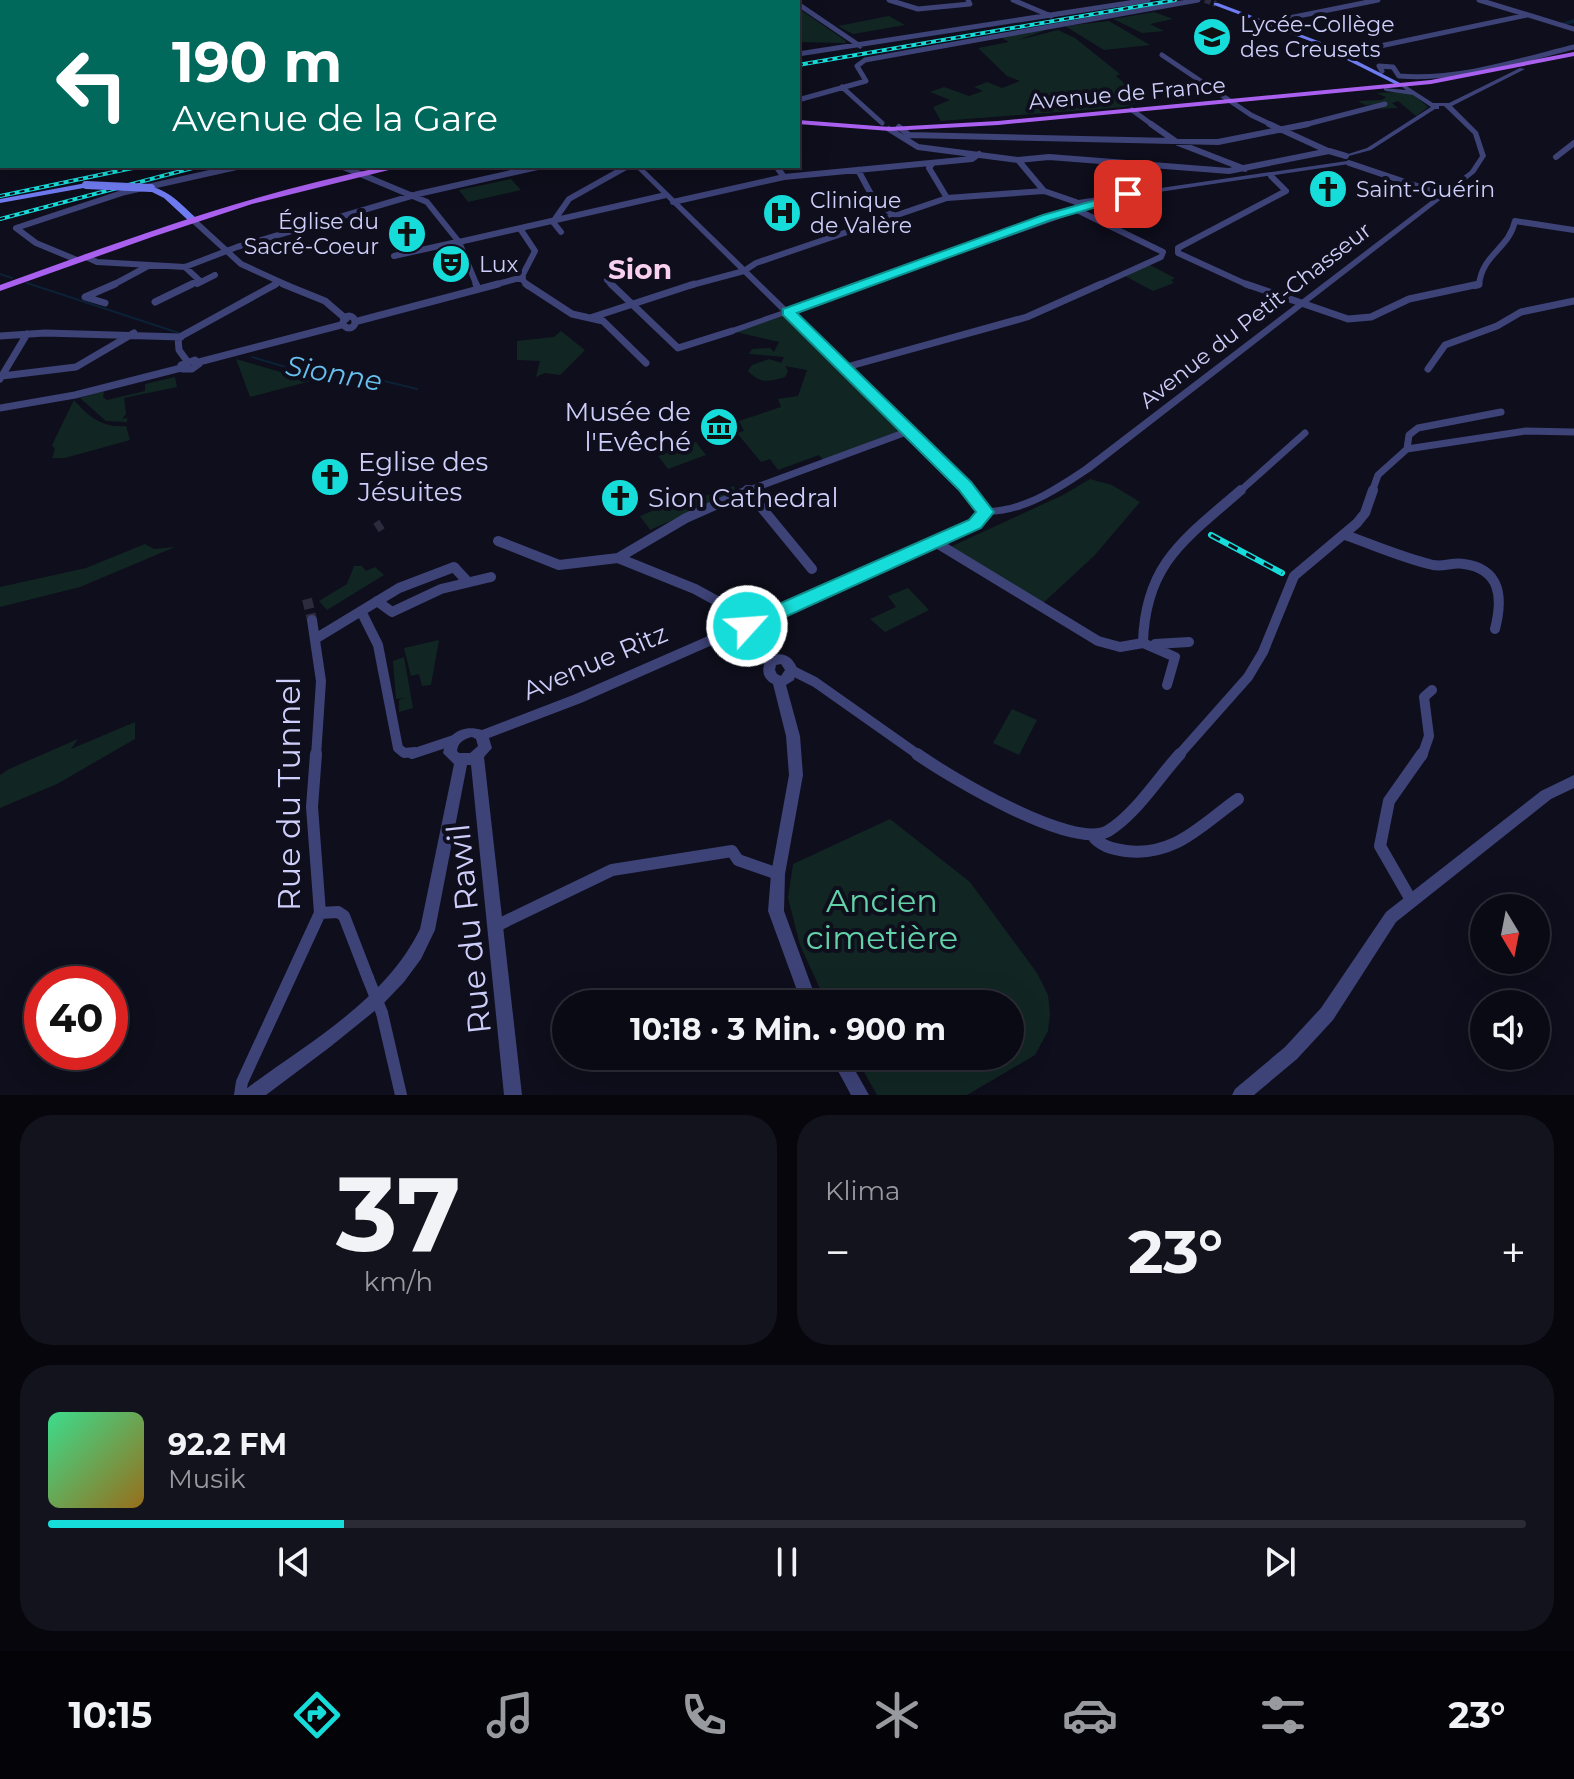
<!DOCTYPE html>
<html lang="de">
<meta charset="utf-8">
<style>
body{margin:0;font-family:Montserrat,sans-serif;background:#13131e;color:#f1f3f6;height:100vh;display:flex;flex-direction:column;font-size:30px;white-space:nowrap}
*{box-sizing:border-box;margin:0}
p{font-size:26px;color:#999aa0}
.icon{flex:none;width:44px;height:44px;fill:none;stroke:currentColor;stroke-width:2;stroke-linecap:round;stroke-linejoin:round}
.map{position:relative;height:1095px;overflow:hidden}
.details{display:flex;flex-direction:column;gap:20px;padding:20px;background:#06060c;flex:1}
.details>*{flex:none}
.top-card{position:absolute;left:0px;top:0px;width:800px;height:168px;box-shadow:0 8px 32px #0002,0 0 0 2px #2a2b34;background:#00695c;color:#fff;overflow:hidden}
.needle{width:52px;rotate:170deg}
.controls{position:absolute;left:1470px;top:894px;display:grid;gap:16px}
.controls a{display:grid;place-items:center;width:80px;height:80px;border-radius:50%;background:#0a0a15;box-shadow:0 8px 32px #0002,0 0 0 2px #2a2b34;font-size:40px}
.speed{position:absolute;left:24px;top:966px;display:flex;gap:16px;font-size:40px;font-weight:700;text-align:center}
.speed>*{display:grid;place-content:center;width:104px;height:104px;border-radius:50%;background:#0a0a15;box-shadow:0 8px 32px #0002,0 0 0 2px #2a2b34;line-height:1}
.speed .limit{border:12px solid #d22;background:#fff;color:#111}
.pin{position:absolute;display:grid;place-items:center;width:68px;height:68px;color:#fff;margin:-34px;border-radius:16px;box-shadow:0 4px 12px #0006}
.me{position:absolute;width:88px;margin:-44px;rotate:64deg;stroke-linejoin:round;filter:drop-shadow(0 0 6px #0008)}
.turn{display:flex;align-items:center;gap:28px;height:168px;padding:0 40px;font-size:36px}
.turn .icon{width:104px;height:104px;stroke-width:2.5}
.turn b{display:block;font-size:56px;line-height:68px}
.big{font-size:60px;font-weight:700;line-height:1.1}
.details .card{flex:1;display:flex;flex-direction:column;justify-content:center;gap:12px;min-width:0;padding:0 28px;border-radius:32px;background:#13131e}
.details .dial{align-items:center;gap:0}
.dial b{font-size:104px;line-height:1}
.song{display:flex;align-items:center;gap:24px}
.cover{width:96px;height:96px;border-radius:12px;background:linear-gradient(135deg,hsl(150 70% 55%),hsl(40 70% 35%))}
.played{height:8px;border-radius:4px;background:linear-gradient(90deg,#17ddda 20%,#2a2b34 20%)}
.keys{display:flex;justify-content:space-around;direction:ltr}
.heat{display:flex;justify-content:space-between;align-items:center;font-size:44px;direction:ltr}
.details .tiles{flex:1;display:grid;gap:20px;grid-template-columns:1fr 1fr}
.card:last-child{grid-column:span 2}
.trip{position:absolute;left:552px;top:990px;width:472px;height:80px;border-radius:40px;background:#0a0a15;box-shadow:0 8px 32px #0002,0 0 0 2px #2a2b34;font-weight:700;line-height:80px;text-align:center}
.dock{display:flex;height:128px;justify-content:space-around;align-items:center;background:#040408;color:#999aa0}
.dock .icon{width:56px;height:56px}
.dock .on{color:#17ddda}
.dock b{font-size:36px;color:#f1f3f6}
.map>svg:first-child{display:block}
.green{fill:#112623}
.lines{fill:none;stroke-linecap:round;stroke-linejoin:round}
.stream{stroke:#0d2136;stroke-width:2}
.canal{fill:#0d2136;fill-rule:evenodd}
.minor-tunnel{stroke:#2b2b3d;stroke-width:10;stroke-dasharray:10 5;stroke-linecap:butt}
.secondary-tunnel{stroke:#2b2b3d;stroke-width:6;stroke-dasharray:6 3;stroke-linecap:butt}
.minor-far4{stroke:#3d4277;stroke-width:5}
.minor-far3{stroke:#3d4277;stroke-width:6}
.minor-far2{stroke:#3d4277;stroke-width:7}
.minor-far1{stroke:#3d4277;stroke-width:10}
.minor{stroke:#3d4277;stroke-width:12}
.tertiary{fill:#3d4277;fill-rule:evenodd}
.secondary{fill:#6f7bf0;fill-rule:evenodd}
.primary{fill:#a960ef;fill-rule:evenodd}
.motorway{fill:#ee55b0;fill-rule:evenodd}
.rail-far1-casing{stroke:#17ddda;stroke-width:4}
.rail-casing{stroke:#17ddda;stroke-width:6}
.rail-far1{stroke:#0e0e1c;stroke-width:2;stroke-dasharray:5;stroke-linecap:butt}
.rail{stroke:#0e0e1c;stroke-width:3;stroke-dasharray:10;stroke-linecap:butt}
.minor-bridge{stroke:#3d4277;stroke-width:12}
.secondary-bridge{stroke:#6f7bf0;stroke-width:8}
.route{fill:#17ddda;stroke:#0f908e;stroke-width:2}
.labels{text-anchor:middle;stroke-width:8;stroke-linejoin:round;paint-order:stroke}
.far-poi-label{font-size:22px;fill:#cecefa;stroke:#0e0e1c;text-anchor:start}
.far-street-label{font-size:22px;fill:#cecefa;stroke:#0e0e1c}
.poi-label{font-size:26px;fill:#cecefa;stroke:#0e0e1c;text-anchor:start}
.street-label{font-size:26px;fill:#cecefa;stroke:#0e0e1c}
.far-district-label{font-size:28px;font-weight:bold;fill:#fad0f0;stroke:#0e0e1c}
.water-label{font-size:28px;font-style:italic;fill:#67c0ef;stroke:#0e0e1c}
.near-street-label{font-size:32px;fill:#cecefa;stroke:#0e0e1c}
.near-park-label{font-size:32px;fill:#63d2a9;stroke:#0e0e1c}
</style>
<div class="map">
<svg width="1574" height="1095" viewBox="0 0 1574 1095">
<rect width="100%" height="100%" fill="#0e0e1c"/>
<path class="green" d="M801,10l45,31 -1,2 -47,-1v-31z
M1154,12l19,7 -23,5 14,7 -22,2 -29,-14z
M889,16l16,9 -52,9 -15,-8z
M1109,21l41,24 -46,5 -39,-24z
M1046,30l-31,11 43,-11 17,8 45,36 -4,2 29,25 -21,6 -183,14 -8,-14 17,-7 -20,-8 14,-5 25,9 14,-5 -9,-4 13,-5 15,6 18,-7 -13,-5 -29,-28 31,-6 -11,-6z
M1399,92l15,3 14,12 -12,9 -18,-15 -6,2 6,5 -24,1 8,-5 -17,1 -7,-4 24,-1 4,-3 -10,-4z
M511,179l10,11 -53,12 -9,-12z
M1148,264l27,14 -4,2 3,3 -21,8 -28,-15z
M788,312l121,119 -85,30 -5,-6 -41,15 -8,-11 -9,3 -24,-29 7,-2 -5,-10 42,-14 -3,-8 20,-3 9,-26 -22,-4 3,5 -3,6c-17,5 -24,7 -37,-6l4,-6 17,-6 12,4 3,-6 -35,-3 3,-5 18,-1 4,4 5,-10 -47,-11z
M561,331l24,19 -25,25 -15,-2 -9,4 4,-16 -23,-1v-19l37,-4z
M236,359l75,22 -61,16z
M175,377l2,10 -53,11 2,16 -4,5 5,-1v4l-21,-1 -26,-23 24,-7 -1,6 4,3 38,-9v-7z
M74,400c15,17 28,28 52,26l4,14 -65,18h-13l3,-9 -3,-4z
M696,442l10,13 -38,14 -10,-13z
M1090,479l22,6 28,17 -46,54 -51,47 -93,-56 113,-52z
M734,486l2,6 -86,38 -10,-14 43,-18h16z
M145,544l9,5 21,-2 -95,40 -80,20v-20l86,-19z
M354,566h8l4,5 9,-4 9,8 -57,35 -8,-9 28,-17z
M908,588l21,22 -44,22 -15,-13 26,-12 -8,-11z
M439,640l-8,45 -9,1 -3,-12 -8,2 -7,-28z
M404,657l9,51 -14,4v-12l7,-2 -10,1 -3,-38z
M1012,709l25,11 -18,35 -26,-12z
M135,722v17l-78,45 -57,24v-33l9,-6 69,-30 -7,10z
M890,819l80,63 67,91 11,22 2,19 -2,17 -13,24 -68,40h-90l-22,-39h155v-52h-183l-27,-59 -12,-47 5,-34z"/>
<g class="lines">
<path class="stream" d="M0,274l12,4
M27,283l152,50
M252,357l54,16 62,4 49,12"/>
<path class="canal" d="M1574,19v4l-10,2 -3,-2z"/>
<path class="minor-tunnel" d="M376,528l6,-4
M307,599l5,21"/>
<path class="secondary-tunnel" d="M1205,0l11,4"/>
<path class="minor-far4" d="M9,0h10
M239,0l8,2
M889,0l29,9 52,-5 -2,-4
M1013,0l38,16
M1479,0l95,29
M151,2l4,-2
M315,2l6,-2
M647,2l12,-2
M798,4l62,42
M1264,23l114,-23
M1347,53l180,-38
M798,54l350,-54
M1162,55l89,60 23,11
M1382,71l-3,-5 14,1 6,9c58,5 119,-15 175,-29
M842,87l40,36
M798,100l68,-19 -9,-15 8,-6 333,-60
M1132,110l22,16
M1300,126l85,-22"/>
<path class="minor-far3" d="M1151,124l27,19 67,26
M1269,124l59,27
M899,127l10,8 309,7 90,-18
M889,129l29,18 100,13 26,31 32,11
M1556,157l18,-14
M1018,160l31,-3 180,14 100,-20 17,5
M1349,163l95,32
M932,164l-3,4 18,30
M341,166l86,36 32,40 18,44
M776,166l8,11
M858,170l14,26 22,20
M673,202l111,-25 188,-18 7,-5
M1077,210l86,42 -2,5 -64,29
M193,220l48,44 48,22
M553,222l16,-23 59,-33
M553,222l8,10
M521,230l14,21 -14,27 7,8
M459,242l207,-47
M394,256l63,-14
M86,257l11,5 88,5 52,-20 181,-53 124,-28
M77,260l-41,-17 -20,-15 109,-36 116,-26
M185,267l14,13 -11,6
M607,280l6,6
M197,284l18,-9
M111,286l39,-21
M273,286l3,-2
M490,286l33,-9
M688,286l56,-15 12,-8 191,-65 97,-7
M1250,286l-72,-33v-5l108,-57 -15,-15
M1475,286l4,-1c3,-31 30,-36 36,-64l59,9"/>
<path class="minor-far2" d="M283,284l42,17 21,18
M476,284l2,5
M526,284l46,30 31,7 43,42
M611,284l67,64 54,-17
M1246,284l102,35 23,-2 38,-18 70,-15
M155,302l37,-18
M105,303l-20,-6 30,-13
M343 322a6 6 0 1 1 12 0a6 6 0 1 1-12 0Z
M590,318l104,-34
M358,321l140,-37
M0,336l45,-3 136,4
M195,360l4,4 -7,5h-10l-1,-4z
M187,361l-8,-11 -1,-12 98,-54
M199,362l142,-37
M843,368l184,-51 74,-33
M1428,369l17,-24 52,-19 24,-14 53,-11
M2,376l74,-9 58,-34
M0,379l27,-45
M0,408l75,-13 106,-27
M1407,449l2,-14 9,-7 83,-16
M744,492l165,-61
M1239,492l66,-59
M1372,492l6,-17 29,-26 119,-18 48,1"/>
<path class="minor-far1" d="M747,490l65,79
M1345,535c29,10 58,23 88,30 11,2 20,-3 31,-1 37,5 39,34 31,65
M498,541l61,24 59,-7 77,31 42,23 10,14
M935,542l163,99 22,6 23,-4c2,-80 43,-105 98,-153
M618,558l68,-40 63,-28
M377,601l15,11 49,-23 50,-12
M361,611l17,34 20,103 6,5 11,-1
M312,620l9,61 -5,75
M315,639l84,-51 55,-21 12,13
M1143,643l32,14 -8,28
M1155,644l34,-2
M793,671l22,11 105,74
M412,754l42,-14
M1178,756l70,-79 15,-25 31,-76 63,-53 8,-10 8,-23
M1422,756l7,-20 -5,-39 8,-7"/>
<path class="minor" d="M917,754c31,22 156,97 191,77 28,-17 50,-53 72,-77
M1092,835c8,11 20,14 34,16 49,6 75,-26 112,-52
M1411,900l-31,-54 9,-45 33,-47
M320,913l18,-1 6,4 24,62
M496,926l116,-56 120,-19 6,9 40,14
M382,1013l19,82
M240,1095l2,-13 78,-169 -8,-106 4,-53"/>
<path class="tertiary" d="M0,20h2v4h-2z
M1520,68l5,1 -73,37 26,26 8,24 -11,17 -384,298c-32,21 -64,43 -103,44l-9,12 -225,99 20,29c11,-3 19,3 23,13l-3,12 -8,5 14,51 3,39 -18,99 -1,37 34,93h-16l-34,-93 3,-37 18,-99 -3,-39 -13,-52c-9,-4 -12,-13 -8,-22l-21,-31 -163,72 -92,35 3,10 -8,9 38,338h-18l-33,-330h-4l-32,165 -14,29 -17,23 -22,23 -52,42 -64,48h-23l3,-6c61,-46 139,-88 174,-160l34,-165 -11,-11c4,-20 20,-29 39,-23l91,-35 398,-174 8,-9 -18,-24 -176,-173 -50,18h-6v-4l52,-18 -147,-145h7l147,143 285,-101h6v4l-287,101 177,171 19,24c36,-1 66,-22 95,-41l387,-296 10,-15 -7,-22 -29,-28h-5v3h-4l-64,41 -26,7v-2l22,-7 64,-41 -18,-12 -27,-4 -2,-1v-2l22,2 -4,-3 3,-2 28,18h16zM781,664l4,6 -4,6 -4,-2 -2,-4 1,-5zM472,737l4,2 2,7 -8,7h-11l-2,-2c1,-9 7,-12 15,-14z
M2,151v4l-2,1v-4z
M1347,161l2,1v2l-271,40 -4,-2 4,-2z
M1574,775v13l-23,11 -155,123 -63,98 -36,39 -43,36h-22l3,-6 50,-42 36,-39 65,-96 155,-121z
M830,1056h17l22,39h-18z"/>
<path class="secondary" d="M1214,3h4l129,49 -5,1 -128,-48z
M1343,56h4l57,29 -5,1 -56,-28z
M86,183l4,2 -1,2 -89,16v-4z
M148,186c20,3 34,19 48,32v4h-6l-26,-24 -16,-8z"/>
<path class="primary" d="M1574,52v4l-143,28 -433,41 -108,6 -92,-7v-4l92,7 108,-6 433,-41z
M388,166h17l-153,38 -100,33 -152,54v-6c127,-46 254,-93 388,-119z"/>
<path class="motorway" d="M0,86h2v6h-2z"/>
<g class="rail-far1-casing">
<path id="rail-far1" d="M798,65l377,-65
M0,196l142,-30
M0,219l200,-53"/>
</g>
<g class="rail-casing">
<path id="rail" d="M1211,535l71,38"/>
</g>
<use href="#rail-far1" class="rail-far1"/>
<use href="#rail" class="rail"/>
<path class="minor-bridge" d="M368,978l14,35"/>
<path class="secondary-bridge" d="M86,185l65,3"/>
</g>
<path class="route" d="M1128,191l6,3 -2,3 -81,23 -254,93 174,169 23,30 -13,16 -227,103h-14l-3,-5 3,-5 229,-101 7,-8 -17,-22 -176,-175v-6l260,-94z"/>
<defs>
<g id="university-disc" transform="scale(2)"><circle r="9.5" fill="#17ddda" stroke="#0e0e1c"/><path d="M0-5L7-2L0 1L-7-2ZM-4 1L0 2.5L4 1V4Q0 6-4 4Z" fill="#111"/></g>
<g id="church-disc" transform="scale(2)"><circle r="9.5" fill="#17ddda" stroke="#0e0e1c"/><path d="M-1.2-6h2.4v3.5h3.3v2.4h-3.3V6h-2.4V-.1h-3.3v-2.4h3.3Z" fill="#111"/></g>
<g id="hospital-disc" transform="scale(2)"><circle r="9.5" fill="#17ddda" stroke="#0e0e1c"/><path d="M-5-5h3v3.5h4V-5h3V5h-3V1.5h-4V5h-3Z" fill="#111"/></g>
<g id="theatre-disc" transform="scale(2)"><circle r="9.5" fill="#17ddda" stroke="#0e0e1c"/><path d="M-5-5.5Q0-4 5-5.5V0Q5 5 0 6Q-5 5-5 0ZM-3.3-2.5H-1v1.5H-3.3ZM1-2.5H3.3v1.5H1ZM-2.8 1Q0 5.5 2.8 1Z" fill="#111"/></g>
<g id="museum-disc" transform="scale(2)"><circle r="9.5" fill="#17ddda" stroke="#0e0e1c"/><path d="M0-6L6-3V-2H-6V-3ZM-5-1h2V3h-2ZM-1-1h2V3h-2ZM3-1h2V3H3ZM-6 4H6V6H-6Z" fill="#111"/></g>
</defs>
<g fill-rule="evenodd">
<use href="#university-disc" x="1212" y="37"/>
<use href="#church-disc" x="1328" y="189"/>
<use href="#hospital-disc" x="782" y="213"/>
<use href="#church-disc" x="407" y="234"/>
<use href="#theatre-disc" x="451" y="264"/>
<use href="#museum-disc" x="719" y="427"/>
<use href="#church-disc" x="330" y="477"/>
<use href="#church-disc" x="620" y="498"/>
</g>
<g class="labels">
<g class="far-poi-label">
<text x="1240" y="32">Lycée-Collège<tspan x="1240" dy="25">des Creusets</tspan></text>
<text x="1356" y="197">Saint-Guérin</text>
<text x="810" y="208">Clinique<tspan x="810" dy="25">de Valère</tspan></text>
<text x="379" y="229" text-anchor="end">Église du<tspan x="379" dy="25">Sacré-Coeur</tspan></text>
<text x="479" y="272">Lux</text>
</g>
<g class="far-street-label">
<text transform="translate(1127 93) rotate(-5)" y="8">Avenue de France</text>
<text transform="translate(1255 315) rotate(-38)" y="8">Avenue du Petit-Chasseur</text>
</g>
<g class="poi-label">
<text x="691" y="421" text-anchor="end">Musée de<tspan x="691" dy="30">l'Evêché</tspan></text>
<text x="358" y="471">Eglise des<tspan x="358" dy="30">Jésuites</tspan></text>
<text x="648" y="507">Sion Cathedral</text>
</g>
<g class="street-label">
<text transform="translate(595 662) rotate(-23)" y="9">Avenue Ritz</text>
</g>
<g class="far-district-label">
<text x="640" y="279">Sion</text>
</g>
<g class="water-label">
<text transform="translate(334 373) rotate(10)" y="10">Sionne</text>
</g>
<g class="near-street-label">
<text transform="translate(289 794) rotate(-90)" y="11">Rue du Tunnel</text>
<text transform="translate(469 929) rotate(-96)" y="11">Rue du Rawil</text>
</g>
<g class="near-park-label">
<text x="882" y="912">Ancien<tspan x="882" dy="37">cimetière</tspan></text>
</g>
</g>
</svg>
<div class="controls">
<a><svg class="needle" viewBox="-14 -14 28 28"><path d="M0-13l5 13h-10z" fill="#e53935"/><path d="M0 13l5-13h-10z" fill="#999aa0"/></svg></a>
<a><svg class="icon" aria-label="sound" viewBox="0 0 24 24"><path d="M4 9h4l5-4v14l-5-4H4zM17 9q2 3 0 6"/></svg></a>
</div>
<div class="speed"><div class="limit">40</div></div>
<div class="pin" style="left:1128px;top:194px;background:#d93025"><svg class="icon" aria-label="arrive" viewBox="0 0 24 24"><path d="M6 21V4h12l-3 4 3 4H6"/></svg></div>
<svg class="me" style="left:747px;top:626px" viewBox="-20 -20 40 40"><circle r="17" fill="#17ddda" stroke="#fff" stroke-width="3"/><path d="M0-11L8 9 0 5-8 9z" fill="#fff"/></svg>
<div class="trip">10:18 · 3 Min. · 900 m</div>
<div class="top-card">
<div class="turn"><svg class="icon" aria-label="left" viewBox="0 0 24 24"><path d="M17 20v-9H6M10 6l-5 5 5 5"/></svg><div><b>190 m</b>Avenue de la Gare</div></div>
</div>
</div>
<section class="details">
<div class="tiles">
<div class="card dial"><b>37</b><p>km/h</p></div>
<div class="card"><p>Klima</p>
<div class="heat"><a>−</a><b class="big">23°</b><a>+</a></div>
</div>
<div class="card">
<div class="song"><i class="cover"></i><div><b>92.2 FM</b><p>Musik</p></div></div>
<div class="played"></div>
<div class="keys"><svg class="icon" aria-label="previous" viewBox="0 0 24 24"><path d="M18 5L8 12l10 7zM5 5v14"/></svg><svg class="icon" aria-label="pause" viewBox="0 0 24 24"><path d="M8 5v14M16 5v14"/></svg><svg class="icon" aria-label="next" viewBox="0 0 24 24"><path d="M6 5l10 7-10 7zM19 5v14"/></svg></div>
</div>
</div>
</section>
<nav class="dock">
<b>10:15</b>
<svg class="icon on" aria-label="directions" viewBox="0 0 24 24"><path d="M12 3l9 9-9 9-9-9zM9 14v-3h6M13 9l2 2-2 2"/></svg>
<svg class="icon" aria-label="music" viewBox="0 0 24 24"><path d="M9 18V5l10-2v13"/><circle cx="6" cy="18" r="3"/><circle cx="16" cy="16" r="3"/></svg>
<svg class="icon" aria-label="phone" viewBox="0 0 24 24"><path d="M5 4h4l2 5-3 2q2 4 5 5l2-3 5 2v4C11 20 4 13 5 4z"/></svg>
<svg class="icon" aria-label="climate" viewBox="0 0 24 24"><path d="M12 3v18M4 7l16 10M4 17L20 7"/></svg>
<svg class="icon" aria-label="car" viewBox="0 0 24 24"><path d="M5 17H2v-5l4-1 3-4h7l3 4 3 1v5h-3M9 17h6M6 11h13"/><circle cx="7" cy="17" r="2"/><circle cx="17" cy="17" r="2"/></svg>
<svg class="icon" aria-label="filters" viewBox="0 0 24 24"><path d="M4 7h16M4 17h16"/><circle cx="9" cy="7" r="2"/><circle cx="15" cy="17" r="2"/></svg>
<b>23°</b>
</nav>
